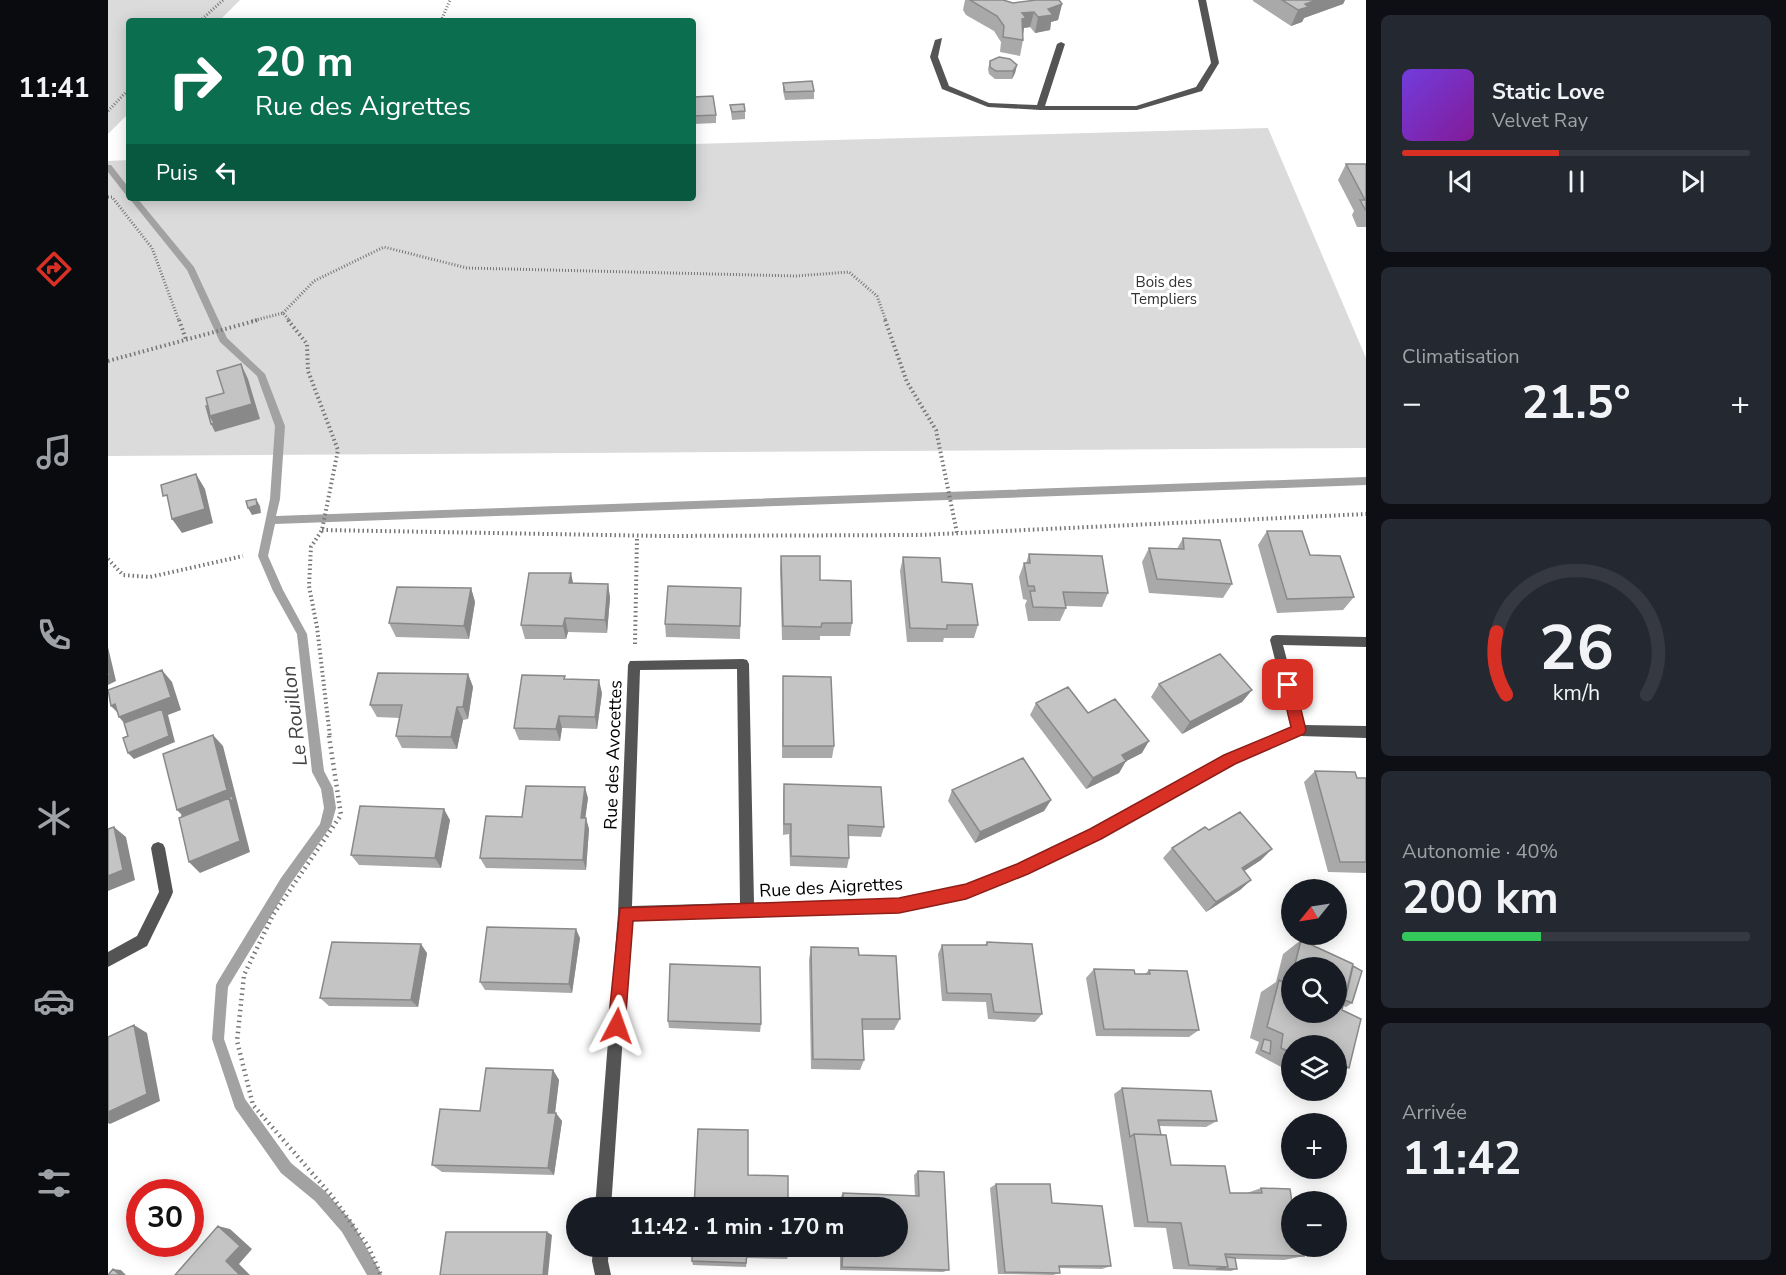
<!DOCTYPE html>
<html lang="fr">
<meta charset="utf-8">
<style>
body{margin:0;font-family:"Nunito Sans",sans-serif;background:#242831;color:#f1f3f6;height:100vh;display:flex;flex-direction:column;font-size:22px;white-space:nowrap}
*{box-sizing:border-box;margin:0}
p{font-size:20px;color:#9ea1a6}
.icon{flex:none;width:33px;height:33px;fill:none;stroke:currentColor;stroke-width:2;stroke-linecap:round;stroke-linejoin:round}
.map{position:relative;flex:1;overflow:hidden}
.sheet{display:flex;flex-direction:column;gap:15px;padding:15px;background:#0d0f14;width:420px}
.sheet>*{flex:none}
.banner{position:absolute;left:18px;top:18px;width:570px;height:183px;border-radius:6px;box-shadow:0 3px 15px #0003;background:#0b6e4f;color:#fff;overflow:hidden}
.needle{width:39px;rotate:240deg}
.fabs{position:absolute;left:1173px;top:879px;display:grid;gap:12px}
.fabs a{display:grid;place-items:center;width:66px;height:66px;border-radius:50%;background:#171b24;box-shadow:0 3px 15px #0003;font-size:30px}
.speed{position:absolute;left:18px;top:1179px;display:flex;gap:12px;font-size:30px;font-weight:700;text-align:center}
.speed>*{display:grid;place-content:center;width:78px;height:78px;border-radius:50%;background:#171b24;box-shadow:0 3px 15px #0003;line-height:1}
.speed .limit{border:9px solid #d22;background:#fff;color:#111}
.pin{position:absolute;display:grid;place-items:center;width:51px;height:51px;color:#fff;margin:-26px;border-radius:12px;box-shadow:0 3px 9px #0006}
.me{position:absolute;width:66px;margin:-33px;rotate:4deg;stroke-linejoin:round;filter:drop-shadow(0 0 4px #0008)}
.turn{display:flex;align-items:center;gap:21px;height:126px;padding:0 30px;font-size:27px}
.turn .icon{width:78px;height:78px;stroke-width:2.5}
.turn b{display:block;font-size:42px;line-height:51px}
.then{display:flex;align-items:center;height:57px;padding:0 30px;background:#0003;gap:12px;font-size:22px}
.big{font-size:45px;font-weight:700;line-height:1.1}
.sheet .tile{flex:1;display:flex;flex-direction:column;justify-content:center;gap:9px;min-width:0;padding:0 21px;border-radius:9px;background:#242831}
.sheet .dial{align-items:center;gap:0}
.dial svg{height:156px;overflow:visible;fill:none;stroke:#363941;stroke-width:7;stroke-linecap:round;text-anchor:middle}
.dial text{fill:#f1f3f6;stroke:none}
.song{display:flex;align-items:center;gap:18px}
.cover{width:72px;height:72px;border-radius:9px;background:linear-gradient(135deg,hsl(260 70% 55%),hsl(290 70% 35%))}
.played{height:6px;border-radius:3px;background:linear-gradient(90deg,#d93025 45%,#363941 45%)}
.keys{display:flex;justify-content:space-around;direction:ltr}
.heat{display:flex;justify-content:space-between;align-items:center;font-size:33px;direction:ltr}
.charge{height:9px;border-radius:4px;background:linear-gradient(90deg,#34c759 40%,#363941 0)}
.trip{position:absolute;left:458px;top:1197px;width:342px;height:60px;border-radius:30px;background:#171b24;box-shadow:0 3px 15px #0003;font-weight:700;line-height:60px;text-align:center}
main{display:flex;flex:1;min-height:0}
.tabs{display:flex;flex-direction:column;width:108px;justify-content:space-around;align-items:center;background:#090b0e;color:#9ea1a6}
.tabs .icon{width:42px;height:42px}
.tabs .selected{color:#d93025}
.tabs b{font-size:27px;color:#f1f3f6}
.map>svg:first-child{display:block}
.green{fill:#dbdbdb}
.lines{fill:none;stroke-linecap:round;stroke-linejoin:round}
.stream{fill:#a2a2a2;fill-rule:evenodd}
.path-far2{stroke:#767676;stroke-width:3;stroke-dasharray:1 2;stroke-linecap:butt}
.path-far1{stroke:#767676;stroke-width:4;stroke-dasharray:1.5 3;stroke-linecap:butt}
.path{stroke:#767676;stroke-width:4.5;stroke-dasharray:1.5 4;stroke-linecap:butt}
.lane{fill:#545454;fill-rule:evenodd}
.street{fill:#545454;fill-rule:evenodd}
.wall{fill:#a9a9a9;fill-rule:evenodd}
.shaded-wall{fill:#898989}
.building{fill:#c4c4c4;stroke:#898989;stroke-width:1.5}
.route{fill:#d93025;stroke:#8d1f18;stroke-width:1.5}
.labels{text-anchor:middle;stroke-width:6;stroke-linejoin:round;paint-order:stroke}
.far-park-label{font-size:15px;fill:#323232;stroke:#fff}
.street-label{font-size:18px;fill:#000;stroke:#fff}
.water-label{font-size:20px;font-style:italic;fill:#434343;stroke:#fff}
</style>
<main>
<nav class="tabs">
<b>11:41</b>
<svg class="icon selected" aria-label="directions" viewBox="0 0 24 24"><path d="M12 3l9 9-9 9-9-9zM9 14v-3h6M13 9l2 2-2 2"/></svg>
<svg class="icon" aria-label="music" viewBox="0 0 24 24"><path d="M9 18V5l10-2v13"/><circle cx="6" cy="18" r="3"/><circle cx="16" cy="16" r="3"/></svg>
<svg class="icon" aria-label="phone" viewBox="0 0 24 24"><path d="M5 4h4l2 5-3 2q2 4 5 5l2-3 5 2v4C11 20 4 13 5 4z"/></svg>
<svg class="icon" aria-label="climate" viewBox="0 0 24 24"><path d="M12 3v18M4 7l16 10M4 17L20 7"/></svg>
<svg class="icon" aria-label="car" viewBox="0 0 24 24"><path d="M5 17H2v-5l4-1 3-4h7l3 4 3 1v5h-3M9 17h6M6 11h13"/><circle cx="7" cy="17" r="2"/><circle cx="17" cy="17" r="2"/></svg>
<svg class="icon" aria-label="filters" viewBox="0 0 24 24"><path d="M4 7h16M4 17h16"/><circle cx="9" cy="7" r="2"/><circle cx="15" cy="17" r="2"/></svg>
</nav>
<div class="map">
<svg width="1258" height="1275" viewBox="0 0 1258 1275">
<rect width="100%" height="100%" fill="#fff"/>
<path class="green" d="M0,0h132l-21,21h-90v92l-21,21z
M1160,128l98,230v90l-1258,8v-295l21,-1v38h564v-54z"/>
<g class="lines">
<path class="stream" d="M0,165h3l18,23v7h-3l-18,-23z
M21,198h8l57,69 33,71 38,36 20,52 -5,73 -4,17 1090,-39v8l-1091,39 -7,32 15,34 24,44 17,137 9,17 3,20 -5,18 -42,60 -61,101 -4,52 21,60 46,64 34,28 27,31 30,53h-15l-25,-43 -27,-31 -34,-28 -46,-65 -23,-69 4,-54 2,-4 63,-103 39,-54 4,-16 -3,-19 -9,-17 -15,-138 -24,-43 -15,-35 12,-57 5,-73 -18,-50 -37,-34 -33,-72z"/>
<path class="path-far2" d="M92,21l23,-21
M333,21l9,-21
M0,111l21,-22
M0,197h4l40,51 27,73
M175,313l31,-32 70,-34 83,21 329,8 53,-4 28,24 9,25
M144,321l31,-8 7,8"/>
<path class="path-far1" d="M71,320l7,19
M180,320l19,24 1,27 30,79 -16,80 -11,17 -2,39 8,41 13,110
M777,320l22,62 29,48 21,103
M0,361l150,-41
M214,530l341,6 256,-1 447,-21
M0,559l15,16 27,2 93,-21
M527,644l2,-107"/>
<path class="path" d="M221,736l12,79 -68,100 -29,60 -7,66 16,64 78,90 37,51 13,29"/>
<path class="lane" d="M1090,0h8l13,63 -17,28 -65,19h-97l-52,-3 -46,-18 -12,-32 5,-17 7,-2 -4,19 11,29 40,17 48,2 20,-61 4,-2 4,2 -20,62h91l60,-19 15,-24z"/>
<path class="street" d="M1168,635l90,2v10l-83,-2 21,80 62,1v12l-66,-2 -66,27 -134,74 -73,37 -61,24 -67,15 -268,7 -20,288h-16l23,-295 10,-248 2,-4 113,-2 4,1 2,4 5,239 145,-4 67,-15 51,-20 73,-35 134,-74 68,-28 -22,-87 2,-4zM629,669l3,234 -108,3 8,-236z
M50,842l5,2 2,4 8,44 -2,5 -24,49 -39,21v-15l29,-16 22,-44 -8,-44 2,-4z
M485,1246h16l-1,15 3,14h-16l-3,-14z"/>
</g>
<path class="wall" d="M857,0h38l10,3 49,1 -4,16 -7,2 -1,8 -15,3 -5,-6 -6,1 -1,6v6l-3,16 -20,-4 1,-10 -7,-11 -28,-16 -3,-5z
M1145,0h92l-2,4 -39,14 -2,4 -11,4 -38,-25z
M882,61l27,4 -2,8 -3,6h-17l-6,-5 -1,-5z
M675,83l31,8v8l-29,1 -2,-9z
M585,97l23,18v8l-23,1z
M622,105l15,6v8l-13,1z
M1238,164h20v63h-9l-5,-12 2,-4 -16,-31z
M1159,531l43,24 44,42 -11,13 -66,3 -19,-68z
M1075,538l49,46 -9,14 -74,-5 -7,-31 7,-14 28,1z
M921,554l79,39 -6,14 -36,-1v2l-6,13h-32l-3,-16 2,-5 -4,-1 -4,-22 5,-14h2z
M673,556l39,24 32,43 -2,13h-30v4h-38l-2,-70z
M795,557l39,25 36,43 -4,13h-30l-1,4h-36l-7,-71z
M465,583l35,1 2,14 -3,35 -39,-1 -2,7h-41l-4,-14z
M363,588l4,14 -6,37 -73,-2 -7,-14z
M633,588l-1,51 -74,-2 -1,-13z
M360,674l5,13 -5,32 -5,1 -6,29 -55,-1 -6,-12 4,-18 -23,-1 -7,-12z
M675,676l51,70 -2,12h-50z
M457,679l37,14 -5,36 -35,-1 -2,13 -41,-1 -5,-12z
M1051,684l93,6 -10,12 -60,32 -31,-37z
M928,703l52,10 54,40 -16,8 -7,12 -33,16 -56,-74z
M1207,771l42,7h9v95l-38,-1 -24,-90z
M676,784l100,43 -3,10 -33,-1 1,22 -2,10 -57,-2 -1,-32 -6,1v-39z
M844,790l99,10 -7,11 -69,32 -27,-42z
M480,798l-3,20 4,11 -3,41 -100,-2 -6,-10 42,-41z
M342,820l-9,48 -82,-3 -8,-10z
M1101,830l52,30 -17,11 7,9 -11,10 -34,22 -43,-54 9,-10z
M472,938l-8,55 -87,-3 -5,-8z
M1193,940l52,24v2l9,5 -10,32 -6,4 -3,-1 -1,4 19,9 -12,49 -13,6v-28h-44v27l-37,-20 4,-11 -9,-4 11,-46 15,-10 7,-28zM1184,968h44v44h-44z
M879,942l55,72 -7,8 -47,-3 -2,-17 -44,-1 -4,-47 4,-9h43z
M703,947l48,8 41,64 -6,11h-31l1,30 -4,10 -49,-1 -2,-109z
M319,953l-9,54 -89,-1 -9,-8z
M986,969l41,5h10l4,-4 50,60 -10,7 -93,-1 -10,-58z
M560,1021l93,3 -1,8 -91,-4z
M445,1070l6,10 -4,33 7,8 -8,54 -112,-3 -10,-7 48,-54z
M1014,1088l95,33 -11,6 -47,-1 2,9 10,30 59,28h17l14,-5 31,14v14l-3,1 1,6 14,33 -20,4 -49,-1 2,10 -6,2 -58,-2 -7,-41 -32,-1 -20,-133z
M810,1171l31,99 -6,2 -103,-2v-24h57v-38h-57v-10l3,-5 72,3 -1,-21z
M888,1184l56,19 59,63 -9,3 -43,-1 1,5 -7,2 -55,-1 -8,-86z
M584,1246l97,9 -2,4 -40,-1 -1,9 -53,-2 -1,-4z"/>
<path class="shaded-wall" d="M1209,0h28l-2,4 -39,14 -2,4 -11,4 7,-16 7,-6z
M954,4l-4,16 -7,2 -1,8 -15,3 3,-16 10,-8z
M926,12l-4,15 -6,1 -1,6 -3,-5 2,-16z
M909,65l-2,8 -3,6 1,-8z
M133,364l7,15 12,40 -45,13 -4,-8 -1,-8 4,-3z
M88,474l9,15 8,34 -31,10 -10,-14z
M148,499l4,7 1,7 -9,2 -4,-7z
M463,573l3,14 -5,-4z
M500,584l2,14 -3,35 -2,-13z
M363,588l4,14 -6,37 -5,-13z
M457,618l3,14 -2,7 -3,-13z
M0,647l8,34 -8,4z
M54,670l10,12 9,28 -13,5 7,27 -41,17 -6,-6 2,-23 -11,-13 2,-1 -10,-10z
M360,674l5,13 -5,32 -5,-12z
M491,680l3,13 -5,36 -2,-12z
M1144,690l-10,12 -60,32 8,-12z
M349,707l6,13 -6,29 -6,-12z
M451,716l3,12 -2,13 -4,-12z
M105,735l10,11 27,106 -50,21 -11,-11 -1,-41 -11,-11z
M1041,741l-7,12 -27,14 7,-12z
M1018,761l-7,12 -33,16 7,-11z
M477,787l3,11 -4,30 -3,-10z
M943,800l-7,11 -69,32 5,-11z
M336,809l6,11 -9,48 -6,-10z
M478,818l3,11 -3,41 -3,-10z
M6,827l12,10 9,43 -27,11v-15z
M1164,849l-11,11 -29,19 10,-11z
M1143,880l-11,10 -34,22 10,-10z
M468,929l4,9 -8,55 -3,-9z
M313,944l6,9 -9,54 -7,-7z
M26,1025l13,8 13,68 -50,23 -2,-1v-11z
M445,1070l6,10 -5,41 2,-8 6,8 -8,54 -6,-7v-55z
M110,1226l12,3 22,20 -13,15 11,11h-10l-14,-14z
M439,1232l5,3 -4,40h-5z
M5,1269l8,1 5,5h-6z"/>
<path class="building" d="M862,0h33l10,3 23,-3h23l3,4 -14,5 5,6 -15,2 -4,-5 -12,1 4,5 -4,1 1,21 -20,-3 1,-11 -7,-10z
M1174,0h35l-12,4 3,3 -10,3z
M891,57l11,2 7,6 -4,6h-17l-6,-4v-6z
M704,81l2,10 -29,1 -2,-9z
M605,96l3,19 -23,1v-19z
M636,104l1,7 -13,1 -2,-7z
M1238,164h20v47l-6,-11h5z
M133,364l11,40 -42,12 -4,-18 18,-5 -7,-22z
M98,406h2l2,10 4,7 -3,1z
M88,474l9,35 -33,10 -5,-24 -4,1 -2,-11z
M148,499l1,6 -9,3 -2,-7z
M1159,531h35l8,24 30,1 14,41 -67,2z
M1075,538l37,2 12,44 -75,-5 -8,-31 35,1z
M921,554l73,2 6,37 -45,-1 3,16 -33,-1 -3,-16h5l-1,-5h-6l-4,-23h6z
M673,556h39v24l31,1 1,42h-30l-1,4 -38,-1z
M795,557l37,1 2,24 30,2 6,41h-31v4l-37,-1z
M421,573h42l-2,10 39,1 -3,36 -40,-2 -2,8 -42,-1z
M560,586l73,2 -1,38 -75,-2z
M289,587l74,1 -7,38 -75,-3z
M1112,654l32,36 -62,32 -31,-38z
M0,665l2,10 -2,1z
M54,670l9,27 -52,20 -4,-13 -4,2 -3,-16z
M270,673l90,1 -5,33h-6l-6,30 -55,-1 6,-31h-32z
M414,675l43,1 -1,3 35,1 -4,37 -36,-1 -3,13 -42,-1z
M675,676l48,1 3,69h-51z
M960,687l20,26 27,-14 34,42 -27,14 4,6 -33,17 -57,-75z
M54,709l7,27 -41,17 -5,-15 5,-2 -4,-13z
M105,735l14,55 -50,20 -14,-56z
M915,758l28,42 -71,32 -28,-42z
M1207,771l40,1 2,6h9v84h-26z
M676,784l97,3 3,40 -36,-2 1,33 -58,-2v-32h-7z
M418,786l59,1 -4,31h5l-3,42 -103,-2 6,-42 36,1z
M124,796l2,7 -5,-5 -47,19v-2z
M121,798l11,43 -51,21 -10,-44z
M252,806l84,3 -9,49 -84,-3z
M1132,812l32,37 -30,19 9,12 -35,22 -44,-54 33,-21 4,3z
M6,827l9,43 -15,6v-47z
M379,927l89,2 -7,55 -89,-2z
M1193,940l52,24 -11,46 19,9 -12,49 -13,-7v-15h-44v7l-11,-5 2,-14 -16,-7 12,-47 10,5 3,-9v36h44v-44h-42z
M224,942l89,2 -10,56 -91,-2z
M879,942l45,2 10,70 -48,-2 -3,-18 -44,-1 -5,-48h45z
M703,947l47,1 1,7 37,1 4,63h-38l2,41 -51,-1z
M562,964l90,3 1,57 -93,-3z
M1245,966l9,5 -10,32 -7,-3z
M986,969l40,1 1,4h15l-1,-4 38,1 12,59 -95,-1z
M26,1025l13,69 -39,18v-75z
M1156,1039l7,2 -1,13 -9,-4z
M378,1068l67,2 -5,43h8l-8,55 -116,-3 8,-56 40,2z
M1014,1088l89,3 6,30 -59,-1 3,15 -27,-1 -4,3z
M590,1129l50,1v45l40,1v32h-94z
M1026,1134l32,1 5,30 54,1 5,27h32l-1,-5 29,1 2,13v13h-4l2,8h2v23h10l2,10 -79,-2 3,13 -39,-2 -8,-42 -33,-1z
M810,1171l26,1 5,98 -107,-3 1,-21h54v-38h-54v-15l76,3z
M888,1184h54l2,19 50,3 9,60h-52l1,7 -55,-1z
M110,1226l22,20 -14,15 14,14h-65z
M338,1232h101l-4,43h-103z
M584,1246h97v9l-42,-1 -1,9 -54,-2z
M1118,1257l9,1 2,11h-21l12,-2z
M5,1269l7,6h-12z"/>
<path class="route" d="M1180,679l7,6 11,45 -2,4 -69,30 -134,75 -73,35 -62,25 -67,14 -266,8 -8,105 -2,6 -6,3 -6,-3 -3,-6 12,-118 279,-10 67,-14 51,-20 73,-35 134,-74 67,-28 -10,-42z"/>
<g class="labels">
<g class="far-park-label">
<text x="1056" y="287">Bois des<tspan x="1056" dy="17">Templiers</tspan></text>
</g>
<g class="street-label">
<text transform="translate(505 755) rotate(-88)" y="6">Rue des Avocettes</text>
<text transform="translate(723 887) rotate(-3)" y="6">Rue des Aigrettes</text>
</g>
<g class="water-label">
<text transform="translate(186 716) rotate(-97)" y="7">Le Rouillon</text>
</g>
</g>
</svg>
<div class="fabs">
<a><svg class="needle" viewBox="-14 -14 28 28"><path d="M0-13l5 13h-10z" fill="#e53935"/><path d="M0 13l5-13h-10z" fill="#9ea1a6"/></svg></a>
<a><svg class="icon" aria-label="search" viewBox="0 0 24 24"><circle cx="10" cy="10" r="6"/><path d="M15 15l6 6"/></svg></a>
<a><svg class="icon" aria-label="layers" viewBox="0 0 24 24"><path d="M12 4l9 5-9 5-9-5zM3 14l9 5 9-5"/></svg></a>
<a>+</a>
<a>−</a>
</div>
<div class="speed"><div class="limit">30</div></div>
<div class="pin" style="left:1180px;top:685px;background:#d93025"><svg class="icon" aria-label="arrive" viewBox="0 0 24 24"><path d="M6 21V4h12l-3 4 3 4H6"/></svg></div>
<svg class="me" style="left:509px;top:1026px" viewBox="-20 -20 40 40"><path d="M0-17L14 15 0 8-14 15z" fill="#d93025" stroke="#fff" stroke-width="4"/></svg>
<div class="trip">11:42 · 1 min · 170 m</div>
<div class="banner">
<div class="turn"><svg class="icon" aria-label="right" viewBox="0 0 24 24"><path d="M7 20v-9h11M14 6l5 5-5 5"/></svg><div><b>20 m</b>Rue des Aigrettes</div></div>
<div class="then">Puis<svg class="icon" aria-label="left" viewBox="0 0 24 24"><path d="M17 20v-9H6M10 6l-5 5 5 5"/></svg></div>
</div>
</div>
<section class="sheet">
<div class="tile">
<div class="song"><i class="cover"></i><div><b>Static Love</b><p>Velvet Ray</p></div></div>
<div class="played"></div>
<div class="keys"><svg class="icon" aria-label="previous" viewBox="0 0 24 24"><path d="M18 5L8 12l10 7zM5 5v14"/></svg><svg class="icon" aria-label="pause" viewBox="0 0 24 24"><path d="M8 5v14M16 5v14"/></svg><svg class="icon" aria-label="next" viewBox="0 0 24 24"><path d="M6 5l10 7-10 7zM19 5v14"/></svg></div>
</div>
<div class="tile"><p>Climatisation</p>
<div class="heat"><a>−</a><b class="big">21.5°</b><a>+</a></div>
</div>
<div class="tile dial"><svg viewBox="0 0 100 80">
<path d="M14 69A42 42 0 1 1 86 69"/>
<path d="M14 69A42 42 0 0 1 9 37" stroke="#d93025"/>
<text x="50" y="56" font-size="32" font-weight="700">26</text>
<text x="50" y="72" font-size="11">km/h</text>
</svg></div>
<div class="tile"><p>Autonomie · 40%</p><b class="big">200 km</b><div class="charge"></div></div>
<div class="tile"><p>Arrivée</p><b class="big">11:42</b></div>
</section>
</main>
